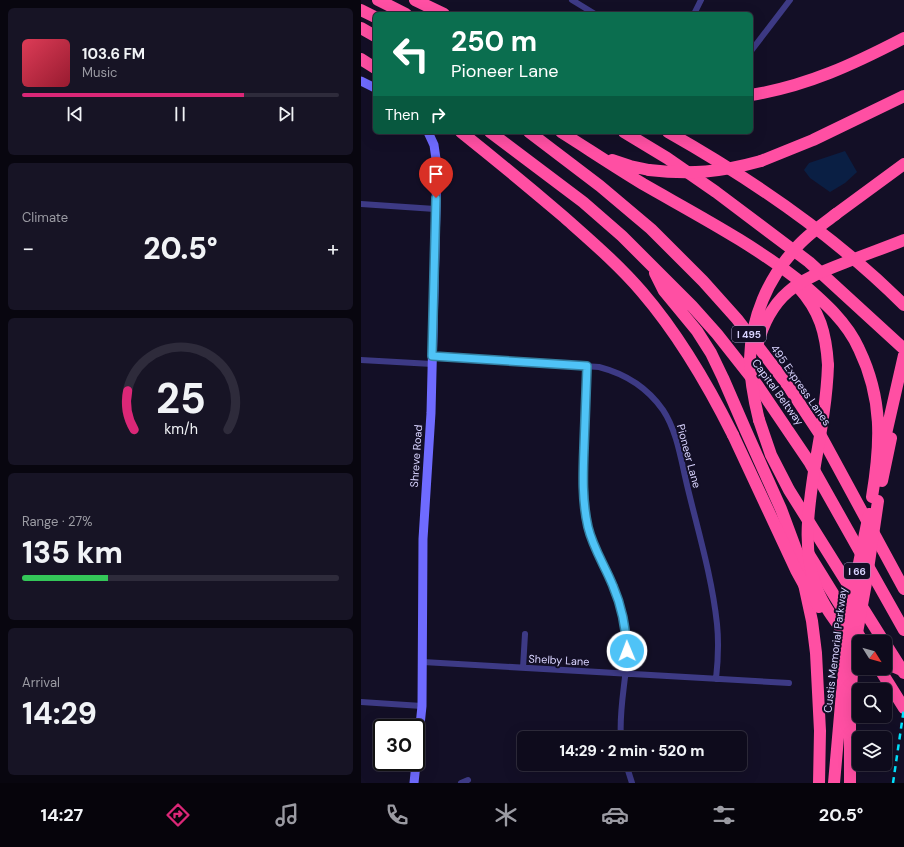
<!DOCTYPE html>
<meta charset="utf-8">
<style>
body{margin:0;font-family:"DM Sans",sans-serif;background:#171425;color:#f1f3f6;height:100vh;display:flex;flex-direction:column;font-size:15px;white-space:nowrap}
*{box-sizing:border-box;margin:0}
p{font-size:13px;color:#9b9ba3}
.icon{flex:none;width:22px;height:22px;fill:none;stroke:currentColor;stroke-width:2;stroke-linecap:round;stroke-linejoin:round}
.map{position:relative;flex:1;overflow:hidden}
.panel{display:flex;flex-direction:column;gap:8px;padding:8px;background:#08060f;width:361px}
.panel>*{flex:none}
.banner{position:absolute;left:12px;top:12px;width:380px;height:122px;border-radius:6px;box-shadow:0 4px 16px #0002,0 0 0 1px #2e2b3b;background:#0b6e4f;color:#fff;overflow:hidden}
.needle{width:26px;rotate:127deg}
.controls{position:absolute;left:491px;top:635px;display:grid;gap:8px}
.controls a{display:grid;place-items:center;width:40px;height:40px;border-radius:6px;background:#0e0b1c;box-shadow:0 4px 16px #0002,0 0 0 1px #2e2b3b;font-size:20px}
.speed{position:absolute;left:12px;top:719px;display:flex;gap:8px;font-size:20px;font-weight:700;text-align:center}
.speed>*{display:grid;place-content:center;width:52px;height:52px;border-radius:50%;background:#0e0b1c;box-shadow:0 4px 16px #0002,0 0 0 1px #2e2b3b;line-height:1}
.speed .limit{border:2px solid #111;border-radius:6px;background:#fff;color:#111}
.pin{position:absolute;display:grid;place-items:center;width:34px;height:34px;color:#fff;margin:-41px -17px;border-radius:50% 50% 50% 0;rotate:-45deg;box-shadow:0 0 4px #0007}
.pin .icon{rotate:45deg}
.me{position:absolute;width:44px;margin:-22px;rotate:359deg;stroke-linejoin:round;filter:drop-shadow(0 0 3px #0008)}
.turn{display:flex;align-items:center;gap:14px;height:84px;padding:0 12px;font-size:18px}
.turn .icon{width:52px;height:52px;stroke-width:2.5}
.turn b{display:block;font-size:28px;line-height:34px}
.then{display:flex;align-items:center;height:38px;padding:0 12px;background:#0003;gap:8px;font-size:15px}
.big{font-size:30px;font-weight:800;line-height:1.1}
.panel .tile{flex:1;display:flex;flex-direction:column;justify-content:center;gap:6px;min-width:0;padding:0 14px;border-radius:6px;background:#171425}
.panel .dial{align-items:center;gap:0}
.dial svg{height:104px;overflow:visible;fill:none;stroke:#2e2b3b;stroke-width:7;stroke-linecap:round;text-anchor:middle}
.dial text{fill:#f1f3f6;stroke:none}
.song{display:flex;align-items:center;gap:12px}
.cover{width:48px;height:48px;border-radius:6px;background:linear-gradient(135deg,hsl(350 70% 55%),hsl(350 70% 35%))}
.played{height:4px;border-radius:2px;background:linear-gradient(90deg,#db2777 70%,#2e2b3b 70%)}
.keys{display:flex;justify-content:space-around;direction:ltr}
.heat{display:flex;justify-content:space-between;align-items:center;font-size:22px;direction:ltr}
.charge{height:6px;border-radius:3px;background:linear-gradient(90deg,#34c759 27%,#2e2b3b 0)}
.trip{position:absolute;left:156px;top:731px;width:230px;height:40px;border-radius:6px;background:#0e0b1c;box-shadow:0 4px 16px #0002,0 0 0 1px #2e2b3b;font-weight:800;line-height:40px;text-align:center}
.tabs{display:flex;height:64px;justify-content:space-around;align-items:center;background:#06040b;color:#9b9ba3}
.tabs .icon{width:28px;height:28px}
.tabs .selected{color:#db2777}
.tabs b{font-size:18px;color:#f1f3f6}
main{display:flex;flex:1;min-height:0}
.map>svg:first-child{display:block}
.water{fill:#0a1f44}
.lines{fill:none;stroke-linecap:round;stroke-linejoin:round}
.minor{stroke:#3d3a85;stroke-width:6}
.secondary{stroke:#6f6bff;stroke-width:9}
.motorway{stroke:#ff4fa3;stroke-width:12}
.rail{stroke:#00e5ff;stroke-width:2.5;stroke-dasharray:6 5;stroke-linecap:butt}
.motorway-bridge{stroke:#ff4fa3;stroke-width:12}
.route-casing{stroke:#337fa1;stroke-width:10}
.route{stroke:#4fc3f7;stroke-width:7}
.labels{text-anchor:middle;stroke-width:4;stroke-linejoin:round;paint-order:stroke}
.shield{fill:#130f26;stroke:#9e99be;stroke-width:1}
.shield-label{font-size:10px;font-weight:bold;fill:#d9d4ff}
.street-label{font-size:11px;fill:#d9d4ff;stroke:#130f26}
</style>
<main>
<section class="panel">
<div class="tile">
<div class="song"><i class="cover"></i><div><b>103.6 FM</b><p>Music</p></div></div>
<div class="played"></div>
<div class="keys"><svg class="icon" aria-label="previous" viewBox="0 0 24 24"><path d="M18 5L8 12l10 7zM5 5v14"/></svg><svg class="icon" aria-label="pause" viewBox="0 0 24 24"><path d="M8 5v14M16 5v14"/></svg><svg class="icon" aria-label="next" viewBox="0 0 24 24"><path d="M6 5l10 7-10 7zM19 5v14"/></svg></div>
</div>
<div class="tile"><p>Climate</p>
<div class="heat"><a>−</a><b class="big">20.5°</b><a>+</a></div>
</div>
<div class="tile dial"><svg viewBox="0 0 100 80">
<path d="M14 69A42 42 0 1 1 86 69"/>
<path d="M14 69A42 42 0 0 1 9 39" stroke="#db2777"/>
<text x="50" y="56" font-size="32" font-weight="700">25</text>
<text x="50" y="72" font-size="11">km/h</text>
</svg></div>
<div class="tile"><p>Range · 27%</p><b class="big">135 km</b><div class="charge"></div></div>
<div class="tile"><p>Arrival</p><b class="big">14:29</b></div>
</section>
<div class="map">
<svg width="543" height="783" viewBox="0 0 543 783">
<rect width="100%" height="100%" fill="#130f26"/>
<path class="water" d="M484,151l12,21 -12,11 -15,9 -20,-14 -6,-8 5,-7z"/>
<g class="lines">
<path class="minor" d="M211,0l23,14
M333,14l7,-14
M390,51l39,-51
M0,204l74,5
M71,356l167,11c27,7 48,20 64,43 14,21 18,50 24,75 11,46 25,92 30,139 2,19 1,37 -1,55
M0,360l71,4
M226,366c-1,27 -2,54 -3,82 -1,26 -2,53 4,78 8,36 33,65 38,103 5,36 -8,73 -5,109
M62,662l366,21
M162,668l2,-34
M0,702l61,4
M265,764l6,19
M100,783l7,-3"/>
<path class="secondary" d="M0,81l14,7
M53,783l8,-77 1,-167 8,-126 6,-247 -3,-21 -6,-13"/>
<path class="motorway" d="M17,0l28,14
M54,0l29,14
M0,10l14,7
M0,28l14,8
M0,59l14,9
M390,95c56,-9 103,-31 153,-57
M100,132c35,28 69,56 103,85 27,24 55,48 78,75 37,43 66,93 91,143
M129,132l93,70 39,34 70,70 25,28 41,52 52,77 94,167
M168,132l71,54 51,43 52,52 34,38 49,64 35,53 83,153
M200,132c27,17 54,35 82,52 54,31 110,60 159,99 22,19 45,39 57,66 24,50 22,94 13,148
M263,132l43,26 49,34 93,70 95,87
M307,132c85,48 167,104 236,173
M251,160l18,6 19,4
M400,161l52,-21 91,-44
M475,214l68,-50
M294,273l9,18 33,40 14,22 12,25 23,53 35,78 16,43 15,69 4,32 4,78 -1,52
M437,287c22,24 28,46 30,78
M398,420l12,35 18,35 95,152
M522,447l21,-92
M521,481l9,-43
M447,553l55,89
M524,643l19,30
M518,668l25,40
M473,783l12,-136
M489,783v-75l3,-53"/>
<path class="rail" d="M532,783l11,-75"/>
<path class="motorway-bridge" d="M288,170c42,5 72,2 112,-9
M396,346c14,-52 40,-65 87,-83 20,-8 40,-15 60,-23
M467,365c-1,33 -7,66 -13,100 -6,40 -14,85 2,124 7,18 19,33 31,49
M398,420c-5,-20 -9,-40 -9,-61 1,-41 18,-81 46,-111 11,-13 26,-23 40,-34
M372,435l63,135 11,20 12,17
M482,632l16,15
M485,647l11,-74 12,-59
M492,655l13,-72 12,-82
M524,663l19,8"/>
</g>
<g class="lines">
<g class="route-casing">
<path id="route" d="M75,198l-4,158 155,10c-1,27 -2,54 -3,82 -1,26 -2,53 4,79 5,21 17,39 25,59 9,21 13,42 14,65"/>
</g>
<use href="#route" class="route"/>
</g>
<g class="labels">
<g class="shield">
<rect x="371" y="326" width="34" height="16" rx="3"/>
<rect x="483" y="563" width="26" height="16" rx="3"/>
</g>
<g class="shield-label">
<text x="388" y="338">I 495</text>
<text x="496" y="575">I 66</text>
</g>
<g class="street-label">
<text transform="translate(440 385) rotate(55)" y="4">495 Express Lanes</text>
<text transform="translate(417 392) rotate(54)" y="4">Capital Beltway</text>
<text transform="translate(55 456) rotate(-86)" y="4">Shreve Road</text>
<text transform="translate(328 456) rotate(75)" y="4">Pioneer Lane</text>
<text transform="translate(474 650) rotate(-83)" y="4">Custis Memorial Parkway</text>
<text transform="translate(198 660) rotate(3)" y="4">Shelby Lane</text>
</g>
</g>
</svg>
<div class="controls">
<a><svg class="needle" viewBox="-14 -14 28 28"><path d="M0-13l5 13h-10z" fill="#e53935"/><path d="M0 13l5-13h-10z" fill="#9b9ba3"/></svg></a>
<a><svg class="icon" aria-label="search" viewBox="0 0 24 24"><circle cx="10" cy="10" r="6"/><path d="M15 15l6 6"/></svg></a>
<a><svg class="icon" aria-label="layers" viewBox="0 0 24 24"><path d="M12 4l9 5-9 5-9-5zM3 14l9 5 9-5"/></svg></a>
</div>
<div class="speed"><div class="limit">30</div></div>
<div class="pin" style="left:75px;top:198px;background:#d93025"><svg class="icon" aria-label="arrive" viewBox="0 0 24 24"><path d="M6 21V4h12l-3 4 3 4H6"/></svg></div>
<svg class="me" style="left:266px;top:651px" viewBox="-20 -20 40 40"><circle r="17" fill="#4fc3f7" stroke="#fff" stroke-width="3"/><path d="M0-11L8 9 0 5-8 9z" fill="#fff"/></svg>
<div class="trip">14:29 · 2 min · 520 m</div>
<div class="banner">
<div class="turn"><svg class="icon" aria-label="left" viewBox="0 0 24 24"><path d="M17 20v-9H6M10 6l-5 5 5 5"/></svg><div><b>250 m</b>Pioneer Lane</div></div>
<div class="then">Then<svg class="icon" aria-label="right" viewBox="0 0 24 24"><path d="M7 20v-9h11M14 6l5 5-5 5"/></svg></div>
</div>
</div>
</main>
<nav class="tabs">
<b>14:27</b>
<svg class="icon selected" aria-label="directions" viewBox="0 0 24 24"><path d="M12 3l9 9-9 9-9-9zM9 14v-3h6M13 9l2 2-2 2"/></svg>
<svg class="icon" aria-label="music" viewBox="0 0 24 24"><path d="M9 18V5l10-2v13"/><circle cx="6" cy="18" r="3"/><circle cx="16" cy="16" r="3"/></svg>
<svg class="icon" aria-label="phone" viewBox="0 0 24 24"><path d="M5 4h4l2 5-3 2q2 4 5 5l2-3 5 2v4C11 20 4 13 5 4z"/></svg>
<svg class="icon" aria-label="climate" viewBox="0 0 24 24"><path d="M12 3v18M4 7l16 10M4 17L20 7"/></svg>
<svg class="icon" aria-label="car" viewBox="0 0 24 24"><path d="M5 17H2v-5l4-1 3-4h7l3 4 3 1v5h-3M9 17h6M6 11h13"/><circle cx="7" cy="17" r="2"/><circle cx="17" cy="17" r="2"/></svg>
<svg class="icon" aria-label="filters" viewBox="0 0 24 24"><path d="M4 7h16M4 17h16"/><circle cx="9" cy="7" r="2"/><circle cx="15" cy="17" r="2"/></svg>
<b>20.5°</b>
</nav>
